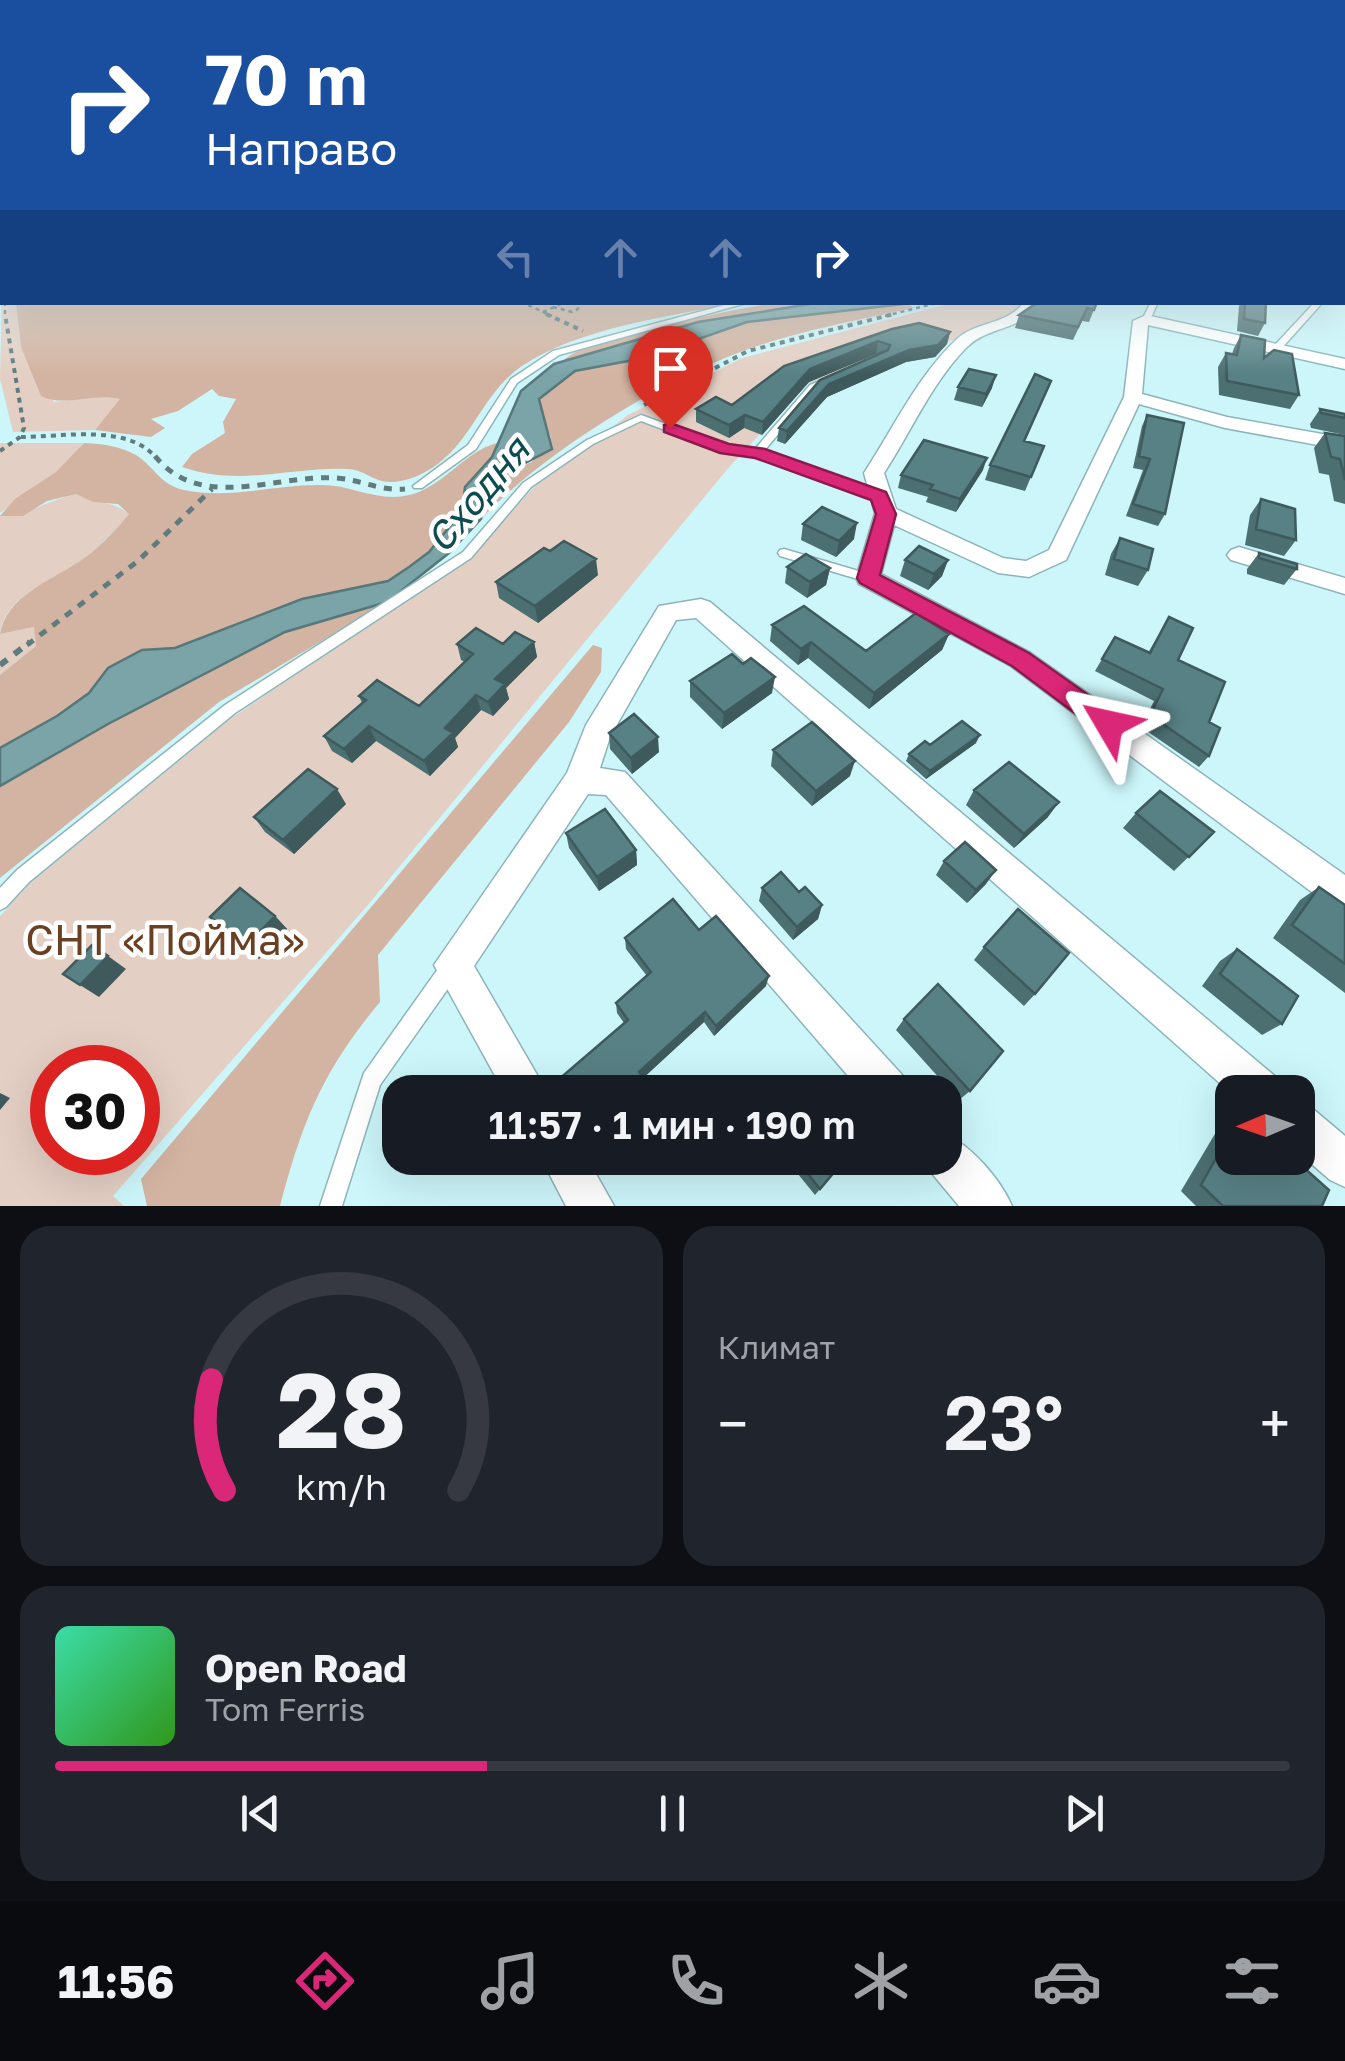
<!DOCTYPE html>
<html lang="ru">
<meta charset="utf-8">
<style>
body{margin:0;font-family:"Golos Text",sans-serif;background:#20242c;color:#f1f3f6;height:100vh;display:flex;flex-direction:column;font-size:38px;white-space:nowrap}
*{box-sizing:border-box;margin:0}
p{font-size:32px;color:#9ea1a6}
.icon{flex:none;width:55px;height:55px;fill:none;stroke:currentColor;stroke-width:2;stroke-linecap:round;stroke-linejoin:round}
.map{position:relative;height:1206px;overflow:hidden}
.sheet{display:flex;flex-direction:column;gap:20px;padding:20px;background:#0d0f14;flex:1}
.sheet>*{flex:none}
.banner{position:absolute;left:0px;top:0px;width:1345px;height:305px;box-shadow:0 10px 40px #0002;background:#1a4fa0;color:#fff;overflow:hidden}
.needle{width:65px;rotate:268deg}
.fabs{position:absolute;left:1215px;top:1075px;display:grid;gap:20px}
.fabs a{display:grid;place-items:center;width:100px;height:100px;border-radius:20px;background:#171b24;box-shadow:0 10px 40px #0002;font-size:50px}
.speed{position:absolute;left:30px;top:1045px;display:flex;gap:20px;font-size:50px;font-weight:700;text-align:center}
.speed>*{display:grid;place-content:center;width:130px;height:130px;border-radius:50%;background:#171b24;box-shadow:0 10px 40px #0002;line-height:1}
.speed .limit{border:15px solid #d22;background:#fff;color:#111}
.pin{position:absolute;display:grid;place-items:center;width:85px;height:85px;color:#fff;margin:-102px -42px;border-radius:50% 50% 50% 0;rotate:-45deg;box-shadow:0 0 10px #0007}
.pin .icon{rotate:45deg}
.me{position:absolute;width:110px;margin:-55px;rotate:306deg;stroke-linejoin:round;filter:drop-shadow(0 0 8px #0008)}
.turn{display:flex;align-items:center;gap:35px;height:210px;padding:0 40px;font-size:45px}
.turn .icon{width:130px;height:130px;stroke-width:2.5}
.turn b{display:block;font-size:70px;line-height:85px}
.lanes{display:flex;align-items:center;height:95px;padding:0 40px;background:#0003;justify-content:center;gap:50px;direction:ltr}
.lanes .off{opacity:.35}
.big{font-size:75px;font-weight:600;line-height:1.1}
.sheet .widget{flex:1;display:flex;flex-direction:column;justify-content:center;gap:15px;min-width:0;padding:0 35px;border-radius:30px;background:#20242c}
.sheet .dial{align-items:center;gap:0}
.dial svg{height:260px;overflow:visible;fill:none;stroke:#363941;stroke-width:7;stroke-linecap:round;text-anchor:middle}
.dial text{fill:#f1f3f6;stroke:none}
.song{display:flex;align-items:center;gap:30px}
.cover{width:120px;height:120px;border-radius:15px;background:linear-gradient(135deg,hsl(160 70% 55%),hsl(110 70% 35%))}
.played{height:10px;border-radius:5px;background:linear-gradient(90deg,#db2777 35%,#363941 35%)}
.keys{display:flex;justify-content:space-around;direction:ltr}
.heat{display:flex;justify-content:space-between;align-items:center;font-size:55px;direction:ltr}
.sheet .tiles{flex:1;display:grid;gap:20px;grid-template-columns:1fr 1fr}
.widget:last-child{grid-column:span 2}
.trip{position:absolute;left:382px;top:1075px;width:580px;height:100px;border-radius:30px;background:#171b24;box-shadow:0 10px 40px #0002;font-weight:600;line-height:100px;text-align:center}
.tab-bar{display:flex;height:160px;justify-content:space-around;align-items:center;background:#090b0e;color:#9ea1a6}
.tab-bar .icon{width:70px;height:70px}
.tab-bar .current{color:#db2777}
.tab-bar b{font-size:45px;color:#f1f3f6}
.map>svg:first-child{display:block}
.green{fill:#e4cfc4;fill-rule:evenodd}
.forest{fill:#d3b3a1}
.water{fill:#7aa4a8;stroke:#57787b;stroke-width:2.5}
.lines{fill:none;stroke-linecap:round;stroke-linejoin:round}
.river{fill:#7aa4a8;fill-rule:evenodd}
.service-casing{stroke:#8db5b9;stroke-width:3}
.minor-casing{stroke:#8db5b9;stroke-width:3}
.path-far3{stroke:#607b7e;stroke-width:2.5;stroke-dasharray:4 4;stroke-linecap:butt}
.path-far2{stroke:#607b7e;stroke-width:4;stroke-dasharray:5 5;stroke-linecap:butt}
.path-far1{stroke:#607b7e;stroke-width:5;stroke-dasharray:8 8;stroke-linecap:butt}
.path{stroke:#607b7e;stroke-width:6;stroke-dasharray:9 9;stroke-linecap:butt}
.service{fill:#fff;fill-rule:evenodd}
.minor{fill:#fff;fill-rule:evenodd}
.wall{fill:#4c6f72}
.shaded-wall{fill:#3e5a5d}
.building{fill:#588185;stroke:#3e5a5d;stroke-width:2.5}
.route{fill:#db2777;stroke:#8e194d;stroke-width:2.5}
.labels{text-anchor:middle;stroke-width:9;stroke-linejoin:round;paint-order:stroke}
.water-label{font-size:38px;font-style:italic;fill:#0d4c51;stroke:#fff}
.near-park-label{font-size:42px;fill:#6b3f22;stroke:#fff}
</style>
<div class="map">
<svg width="1345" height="1206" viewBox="0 0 1345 1206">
<rect width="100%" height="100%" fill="#ccf6fa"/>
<path class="green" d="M2,280v22l14,1 5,44 33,55 51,-7 16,4 -26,31 -82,2 -13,-53z
M952,303h74l-1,5 -67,31 -79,17 -72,28 -77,82 -363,440 -254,290 11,10h-124v-290l28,-31 202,-166 241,-163 63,-69 94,-72 114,-57zM52,1068h86v84h-86z
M0,443h84l-27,29 -57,41z
M76,494c19,9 38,7 53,20 -14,17 -33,36 -51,49 -28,19 -70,31 -78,69v-116c28,0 48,-16 76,-22z
M35,627l1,19 -36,29v-41z"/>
<path class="forest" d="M16,303v-1l717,1c-68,15 -152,24 -211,63 -38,26 -48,70 -83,97 -14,11 -32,19 -49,19 -16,0 -27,-13 -43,-13 -57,-2 -108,18 -165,-2l10,-13 33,-21 -2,-11 13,-23 -17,-3 -7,-7 -34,22 -27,8 14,9 -14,9 -56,-7 25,-31c-26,-7 -56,9 -79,-3l-20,-49z
M771,303h52l-125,19 -135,39c22,-25 169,-50 208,-58z
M907,303l7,5c-56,12 -117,23 -171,43 -86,32 -200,102 -262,168l5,-24 22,-23 24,-10 19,-25 -11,-19 -1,-19 36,-28 69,-13 103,-36z
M84,443c18,1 36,3 52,12 18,11 24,30 48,35 47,10 91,-6 138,-5 31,0 58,19 91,9 33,-10 51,-42 84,-51l-5,14 -27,30 -3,24 -19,24 -14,17 -41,29 -86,18 -127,49 -34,3 -33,17 -19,25 -32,23 -57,32v-73l36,-29 -2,-19 -34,7c7,-38 48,-52 77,-71 19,-12 38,-32 52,-49l-11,-10 -25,-2 -17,-8 -29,7 -24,15h-23l15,-17 41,-27z
M387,602l-168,100 -219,176v-92l108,-62 177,-92z
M593,645l9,3 -1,24 -32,50 -191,233 2,47c-57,68 -78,120 -100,204h-133l-6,-27z"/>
<path class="water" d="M823,302l89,1 -165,19 -103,36 -69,13 -36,28 13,50 -44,23 -22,23 -5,24 -32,34 -62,49 -102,30 -177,92 -108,62v-38l57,-32 32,-23 19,-25 34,-18 33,-2 127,-49 86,-18 21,-14 20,-15 33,-41 3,-24 27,-30 29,-66 33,-27 144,-42z"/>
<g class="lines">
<path class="river" d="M1342,267h3v16l-3,-1z"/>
<g class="service-casing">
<path id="service" d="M1345,249v4l-3,1v-4z
M736,302h14l-191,53 -42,28 -41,66 -54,39h-8l-1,-2 55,-41 43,-66 42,-28z
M1151,302h7l-9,20h-6l-1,-2z
M1315,302h8l-43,48h-6v-4z
M827,378l7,2 -18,9 -52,62 119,43 1,2 -1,2h-8l-119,-43 -34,-4 -81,-30 -48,23 -62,43 -60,71 -236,155 -206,169 -23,25 -6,3v-22l17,-18 208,-165 238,-153 60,-69 64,-43 54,-25 86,31 28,3 55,-64z
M784,549l88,26 2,3 -6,4 -88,-26 -2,-3 2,-3z
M452,957l7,2 2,7 -2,7 -79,112 -38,121h-22l44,-133 81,-114z"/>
</g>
<g class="minor-casing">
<path id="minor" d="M1342,258h3v8h-3z
M1024,302h15c-17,30 -50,23 -72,45 -35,35 -56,85 -83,126l12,36 107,49 23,3 23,-11 75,-153 9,-76 13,-6 199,44v10l-197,-44 -6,69 85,23 118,21v12l-120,-22 -86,-24 -73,156 -37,17 -31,-4 -104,-48 -13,49 148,78 316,223v38l-12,-5 -322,-242 -152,-82 -3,-6 19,-65 -11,-40c29,-44 54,-98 93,-134 20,-18 51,-14 67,-37z
M1239,547l106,31v16l-114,-34 -4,-5 4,-5z
M701,599l9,3 566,475 5,15 -49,2 -536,-476 -20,2 -66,117 -10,31 25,4 279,305 6,15h-48l-256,-297 -18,-1 -114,172 73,126h-43l-70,-127 133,-192 19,-48 73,-119z
M1298,1103l15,6 32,27v51l-15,-7 -32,-28z
M945,1134c27,12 55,45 67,72h-53l-29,-35 -6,-13h21z
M541,1158h46l27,48h-48z"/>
</g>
<path class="path-far3" d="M5,302v14
M521,302l31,14
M553,307l19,5 6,-3v-7
M543,312l22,-10
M885,316l56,-14"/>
<path class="path-far2" d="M546,314l37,17
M644,405l104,-54 146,-37
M21,437c42,0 108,-14 136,22
M0,451l20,-14 4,-9 -19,-114"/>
<path class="path-far1" d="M155,456c46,57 120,18 182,22 25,2 42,13 68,11
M27,645l111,-84 74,-72"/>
<path class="path" d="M0,665l30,-23"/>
<use href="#service" class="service"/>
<use href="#minor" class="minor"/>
</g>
<path class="wall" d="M1097,302l-8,20 -7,-1 -9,19 -58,-12 4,-13z
M1241,302h25l-1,21 -7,13 -21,-5 2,-25z
M892,329l58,3 -3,12 -12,13 -29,5 -79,35 -42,47 -8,-3 2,-13 99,-74h-2l-67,28 -47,53 -18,-7 -15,10 -33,-16v-13l36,-4z
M1241,335l58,60 -9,14 -71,-14 -1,-28 8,-14 6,1 2,-6z
M1051,381l-26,60 19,5 -19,45 -40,-11 5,-15z
M958,387l34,1 -10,19 -28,-7z
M1320,409l25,5v21l-34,-7 -1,-4z
M1147,415l18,99 -7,12 -32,-10 17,-46 -10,-2 9,-42z
M1325,433l20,3v68l-11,-3 -5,-26 -10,-2 -5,-25z
M983,470l-27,42 -30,-10 2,-5 -30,-9 3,-13z
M1261,499l35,41 -12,16 -39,-11 5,-30z
M803,524l51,15 -18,18 -35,-17z
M1120,538l28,32 -10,16 -33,-11 6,-21z
M1259,553l38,16 -13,16 -37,-11v-5z
M905,560h43l-6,16 -14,14 -28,-14z
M787,567l43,1 -4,17 -19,13 -22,-15z
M598,575l-60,48 -39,-25 -3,-16z
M1169,617l9,43 31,62v34l-10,11 -58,-40 13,-26 -59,-30 20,-34 33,16z
M772,625l94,26 83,-17 -7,16 -73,59 -61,-51 -10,7 -28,-24z
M534,642l3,15 -31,31 3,11 -16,17 -12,-6 -26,28 3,9 -28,29 -54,-35 -24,22 -20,-12 -8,-15 38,-33 -3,-7 60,10 46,-44 -4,-2 -4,-16z
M743,664l29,29 -50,36 -32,-32v-16z
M609,733l50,19 -27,22 -22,-25z
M976,743l-50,36 -20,-18 3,-7 21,-9z
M773,750l77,26 -38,30 -41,-40z
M974,790l74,27 -34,31 -48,-43z
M346,804l-52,50 -29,-22 -11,-15z
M1136,813l78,19 -40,39 -51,-43z
M566,833l70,17 1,15 -38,26 -30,-43z
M944,861l42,23 -19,19 -31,-28z
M1319,887l26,18v88l-72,-55 27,-38z
M762,888l37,4 23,13 -4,14 -25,21 -34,-39z
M275,916l12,13 -28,30 -49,-42z
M699,930l67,56 -52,50 -10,-14 -61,56 6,8v6h-85l-6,-12 66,-57 -7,-10 -1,-10 31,-27 -21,-27 -1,-11z
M984,947l51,47 -11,12 -50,-46z
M1237,949l45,75 -20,11 -60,-49 18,-25z
M904,1019l66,72 -11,9 -63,-70z
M1232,1117v41l90,48h-126l-15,-15 41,-69z
M785,1158h61l-31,37z"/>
<path class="shaded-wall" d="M950,332l-3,12 -12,13 -29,5 -79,35 -42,47 2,-13 42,-47z
M878,341l-2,13 -67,28 -47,53 1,-13 47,-53z
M996,375l-4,13 -10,19 4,-13z
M745,415l-1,13 -15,10v-13z
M987,458l-4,12 -27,42 4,-13z
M857,523l-3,16 -18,18 3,-16z
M596,559l2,16 -60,48 -3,-17z
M948,560l-6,16 -14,14 6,-16z
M830,568l-4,17 -19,13 3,-16z
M949,634l-7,16 -73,59 5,-16z
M534,642l3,15 -31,31 3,11 -16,17 -5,-14 7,-23z
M811,642l-3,16 -10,7 3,-16z
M775,677l-3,16 -50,36 2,-16z
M476,695l5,15 -26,28 3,9 -28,29 -6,-15 21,-33z
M369,726l7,15 -24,22 -8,-14z
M980,735l-4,8 -50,36 4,-8z
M658,737l1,15 -27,22 -1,-16z
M855,761l-5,15 -38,30 4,-15z
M337,789l9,15 -52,50 -11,-14z
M1059,802l-11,15 -34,31 10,-14z
M636,850l1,15 -38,26 -2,-14z
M996,870l-10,14 -19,19 9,-13z
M822,905l-4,14 -25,21 4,-13z
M275,916l12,13 -28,30 -13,-13z
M108,956l18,13 -27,28 -19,-12z
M769,976l-3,10 -52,50 2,-10z
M705,1012l-1,10 -64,59 -1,-9z
M0,1093l10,5 -10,12z"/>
<path class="building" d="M1038,302h59l-3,8 -7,-2 -9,19 -59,-12z
M1245,302h21l-1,21 -21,-4z
M919,323l31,9 -12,13 -29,5 -80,34 -42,47 -8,-3 41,-48 68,-30 2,-5 -12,-4 -68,28 -47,53 -18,-7 -16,10 -33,-16 20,-12 16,8 52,-39 108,-37z
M1241,335l24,5 -1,18 10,-8 18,4 7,41 -72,-14 -1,-28 11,2z
M969,369l27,6 -10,19 -28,-7z
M1035,374l16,7 -27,60 20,5 -13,31 -41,-12z
M1320,409l25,5v4l-24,-5z
M1147,415l37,8 -19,91 -32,-10 17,-45 -11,-3z
M1325,433l20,3v44l-5,-21 -9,-2z
M924,440l63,18 -27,41 -30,-10 3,-4 -32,-10z
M1261,499l34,10 1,31 -40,-11z
M822,507l35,16 -18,18 -36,-17z
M1120,538l33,11 -5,21 -34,-11z
M564,541l32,18 -61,47 -39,-24 48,-34 6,3z
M919,546l29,14 -14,14 -29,-14z
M1259,553l38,11v5l-38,-11z
M806,554l24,14 -20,14 -23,-15z
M804,606l62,45 50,-38 33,21 -75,59 -63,-51 -10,7 -29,-24z
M1169,617l24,11 -15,32 47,22 -16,40 11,6 -11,28 -59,-41 13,-26 -61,-30 13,-22 35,16z
M476,628l27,16 12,-12 19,10 -39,37 10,5 -17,18 -12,-7 -31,33 8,5 -29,28 -55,-35 -25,23 -20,-13 42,-36 -7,-4 18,-16 42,26 54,-52 -16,-10z
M732,654l11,10 8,-6 24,19 -51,36 -34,-32z
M634,714l24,23 -27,21 -22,-25z
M962,721l18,14 -50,36 -21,-17 16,-13 5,4z
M812,722l43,39 -39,30 -43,-41z
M1009,762l50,40 -35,32 -50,-44z
M308,769l29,20 -54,51 -29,-23z
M1160,791l54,41 -25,25 -53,-44z
M605,809l31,41 -39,27 -31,-44z
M965,842l31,28 -20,20 -32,-29z
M781,872l18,20 6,-5 17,18 -25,22 -35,-39z
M1319,887l26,18v59l-53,-39z
M240,888l35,28 -29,30 -36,-29z
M673,899l26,31 17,-14 53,60 -53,50 -11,-14 -66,60 10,14 -7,6h-77l-7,-12 70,-60 -12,-17 35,-31 -26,-34z
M1018,909l51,44 -34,41 -51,-47z
M92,945l16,11 -28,29 -17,-11z
M1237,949l61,47 -16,28 -62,-50z
M938,984l65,67 -33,40 -66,-72z
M1232,1130v28h61l36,32 -7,16h-99l-22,-21z
M795,1158h51l-26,31z"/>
<linearGradient id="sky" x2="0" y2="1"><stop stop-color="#7caece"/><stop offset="0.55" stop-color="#e8fbfd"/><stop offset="1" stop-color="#e8fbfd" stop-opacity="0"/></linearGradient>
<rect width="1345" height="375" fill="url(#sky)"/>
<path class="route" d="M670,423l59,21 36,5 121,43 10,22 -16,61 149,78 89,63 4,8 -4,8h-18l-88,-66 -152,-83 -3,-5 19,-64 -5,-14 -116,-42 -35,-5 -56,-21v-7z"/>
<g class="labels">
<g class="water-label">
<text transform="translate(478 495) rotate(-50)" y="13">Сходня</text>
</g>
<g class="near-park-label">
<text x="165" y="955">СНТ «Пойма»</text>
</g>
</g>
</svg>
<div class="fabs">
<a><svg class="needle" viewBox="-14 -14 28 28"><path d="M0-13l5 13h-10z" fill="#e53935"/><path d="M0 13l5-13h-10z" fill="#9ea1a6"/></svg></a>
</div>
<div class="speed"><div class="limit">30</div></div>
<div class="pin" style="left:670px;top:428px;background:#d93025"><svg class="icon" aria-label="arrive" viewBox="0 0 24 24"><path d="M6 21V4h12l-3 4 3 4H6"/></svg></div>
<svg class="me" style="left:1109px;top:724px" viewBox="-20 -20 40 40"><path d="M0-17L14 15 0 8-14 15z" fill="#db2777" stroke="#fff" stroke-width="4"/></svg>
<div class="trip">11:57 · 1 мин · 190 m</div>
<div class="banner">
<div class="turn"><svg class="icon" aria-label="right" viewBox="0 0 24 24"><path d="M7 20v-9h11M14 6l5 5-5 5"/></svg><div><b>70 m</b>Направо</div></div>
<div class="lanes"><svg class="icon off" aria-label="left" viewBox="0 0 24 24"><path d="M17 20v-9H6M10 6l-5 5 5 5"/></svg><svg class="icon off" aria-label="ahead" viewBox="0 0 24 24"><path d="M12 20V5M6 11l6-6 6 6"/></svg><svg class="icon off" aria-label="ahead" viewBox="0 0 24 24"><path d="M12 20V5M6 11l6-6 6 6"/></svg><svg class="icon" aria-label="right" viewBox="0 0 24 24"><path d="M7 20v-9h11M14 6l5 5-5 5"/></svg></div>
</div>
</div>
<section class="sheet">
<div class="tiles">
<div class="widget dial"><svg viewBox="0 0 100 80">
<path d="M14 69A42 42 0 1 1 86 69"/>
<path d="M14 69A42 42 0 0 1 10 35" stroke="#db2777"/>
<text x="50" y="56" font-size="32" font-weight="700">28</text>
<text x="50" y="72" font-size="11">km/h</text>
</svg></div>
<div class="widget"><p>Климат</p>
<div class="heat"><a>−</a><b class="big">23°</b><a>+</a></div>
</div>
<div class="widget">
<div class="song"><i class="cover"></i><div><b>Open Road</b><p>Tom Ferris</p></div></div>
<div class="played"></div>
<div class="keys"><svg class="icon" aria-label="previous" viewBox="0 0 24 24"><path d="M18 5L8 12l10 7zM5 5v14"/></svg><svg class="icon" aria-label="pause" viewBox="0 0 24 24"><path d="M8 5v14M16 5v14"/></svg><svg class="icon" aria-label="next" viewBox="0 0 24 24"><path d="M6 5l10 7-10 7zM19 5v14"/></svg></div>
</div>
</div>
</section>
<nav class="tab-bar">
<b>11:56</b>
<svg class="icon current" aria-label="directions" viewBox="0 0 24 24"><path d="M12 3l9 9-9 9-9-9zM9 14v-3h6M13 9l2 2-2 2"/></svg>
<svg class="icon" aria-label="music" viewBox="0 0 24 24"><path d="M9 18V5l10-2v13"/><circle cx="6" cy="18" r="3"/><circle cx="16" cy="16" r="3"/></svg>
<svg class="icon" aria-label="phone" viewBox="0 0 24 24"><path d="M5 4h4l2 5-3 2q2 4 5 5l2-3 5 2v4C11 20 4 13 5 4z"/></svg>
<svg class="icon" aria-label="climate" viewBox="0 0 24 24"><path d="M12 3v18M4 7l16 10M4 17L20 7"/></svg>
<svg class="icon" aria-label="car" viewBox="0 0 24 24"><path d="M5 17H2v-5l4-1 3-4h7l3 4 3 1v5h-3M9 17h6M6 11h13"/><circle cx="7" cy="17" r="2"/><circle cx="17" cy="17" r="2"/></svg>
<svg class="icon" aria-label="filters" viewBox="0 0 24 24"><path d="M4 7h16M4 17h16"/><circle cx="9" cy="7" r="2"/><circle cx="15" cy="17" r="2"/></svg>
</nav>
